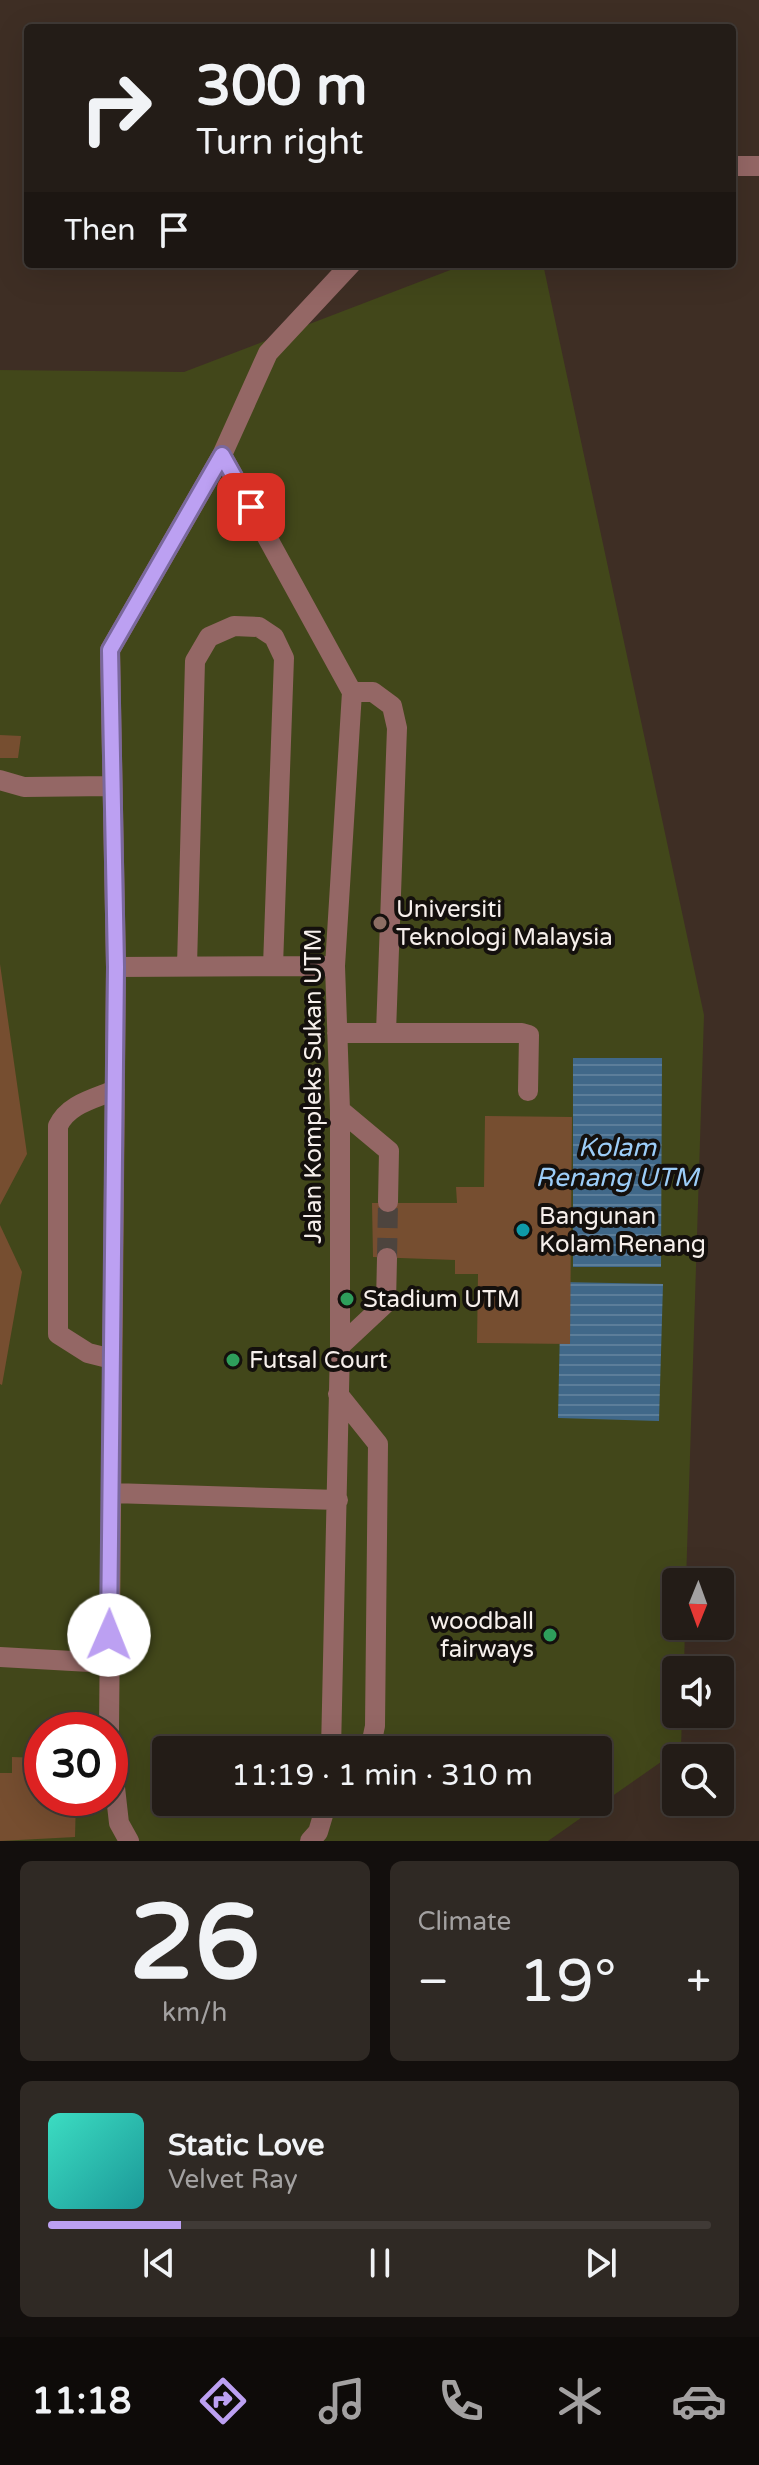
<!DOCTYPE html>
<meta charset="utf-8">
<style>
body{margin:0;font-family:"Varela Round",sans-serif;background:#2f2924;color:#f1f3f6;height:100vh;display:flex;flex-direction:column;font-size:30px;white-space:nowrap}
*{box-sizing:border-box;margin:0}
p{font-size:26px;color:#a3a1a1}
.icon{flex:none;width:44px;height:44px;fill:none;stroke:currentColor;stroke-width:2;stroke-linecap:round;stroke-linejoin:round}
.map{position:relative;height:1841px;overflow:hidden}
.drawer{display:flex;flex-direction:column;gap:20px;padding:20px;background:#130f0d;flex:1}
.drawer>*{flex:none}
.banner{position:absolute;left:24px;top:24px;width:712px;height:244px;border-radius:8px;box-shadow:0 8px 32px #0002,0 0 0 2px #403a36;background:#231c17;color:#f1f3f6;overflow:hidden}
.needle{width:52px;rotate:181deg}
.controls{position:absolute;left:662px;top:1568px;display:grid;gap:16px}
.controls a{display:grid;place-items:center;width:72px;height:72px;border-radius:8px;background:#231c17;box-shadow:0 8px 32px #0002,0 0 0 2px #403a36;font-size:40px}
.speed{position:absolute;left:24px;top:1712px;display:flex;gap:16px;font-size:40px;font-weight:700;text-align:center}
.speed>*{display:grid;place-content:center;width:104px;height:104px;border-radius:50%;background:#231c17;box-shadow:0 8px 32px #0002,0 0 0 2px #403a36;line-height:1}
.speed .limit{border:12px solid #d22;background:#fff;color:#111}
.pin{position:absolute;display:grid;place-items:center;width:68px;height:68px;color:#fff;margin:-34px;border-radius:16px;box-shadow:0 4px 12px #0006}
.me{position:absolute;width:88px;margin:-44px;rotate:1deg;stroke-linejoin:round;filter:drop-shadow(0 0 6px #0008)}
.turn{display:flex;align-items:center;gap:28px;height:168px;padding:0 40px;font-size:36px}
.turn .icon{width:104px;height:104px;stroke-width:2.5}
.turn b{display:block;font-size:56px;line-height:68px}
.then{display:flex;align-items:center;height:76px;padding:0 40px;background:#0003;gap:16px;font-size:30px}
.big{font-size:60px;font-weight:600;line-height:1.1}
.drawer .tile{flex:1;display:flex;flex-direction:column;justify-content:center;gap:12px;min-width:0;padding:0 28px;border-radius:12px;background:#2f2924}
.drawer .dial{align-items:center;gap:0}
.dial b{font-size:104px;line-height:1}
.song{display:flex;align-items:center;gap:24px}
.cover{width:96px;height:96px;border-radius:12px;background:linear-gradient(135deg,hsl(170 70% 55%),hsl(180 70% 35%))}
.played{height:8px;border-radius:4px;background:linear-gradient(90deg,#bca0f2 20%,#403a36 20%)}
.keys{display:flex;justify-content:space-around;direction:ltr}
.heat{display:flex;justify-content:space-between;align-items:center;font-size:44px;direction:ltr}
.drawer .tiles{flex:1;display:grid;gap:20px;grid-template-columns:1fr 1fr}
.tile:last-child{grid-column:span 2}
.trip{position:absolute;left:152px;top:1736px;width:460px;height:80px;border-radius:8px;background:#231c17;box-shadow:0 8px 32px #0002,0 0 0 2px #403a36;font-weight:600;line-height:80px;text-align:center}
.tabs{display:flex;height:128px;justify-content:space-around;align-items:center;background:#0e0b09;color:#a3a1a1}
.tabs .icon{width:56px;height:56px}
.tabs .on{color:#bca0f2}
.tabs b{font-size:36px;color:#f1f3f6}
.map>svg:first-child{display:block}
.built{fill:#3e2e24;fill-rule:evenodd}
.green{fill:#42471a;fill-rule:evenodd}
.water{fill:url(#water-rules)}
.building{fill:#764e30}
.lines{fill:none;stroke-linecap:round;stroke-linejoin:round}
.minor-tunnel{stroke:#4d443e;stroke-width:20;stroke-dasharray:20 10;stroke-linecap:butt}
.minor{stroke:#946765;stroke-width:20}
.route-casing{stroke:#7a689d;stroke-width:20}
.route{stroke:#bca0f2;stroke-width:14}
.education-dot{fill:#8d6e63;stroke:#14100d;stroke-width:3}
.culture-dot{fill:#0f9aa8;stroke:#14100d;stroke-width:3}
.leisure-dot{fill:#2e9e5b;stroke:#14100d;stroke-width:3}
.labels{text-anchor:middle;stroke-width:8;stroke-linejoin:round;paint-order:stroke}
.poi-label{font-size:24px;fill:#f6efeb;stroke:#14100d;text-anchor:start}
.street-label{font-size:24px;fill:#f6efeb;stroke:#14100d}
.water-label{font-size:26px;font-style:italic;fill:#9ccdf8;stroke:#14100d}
</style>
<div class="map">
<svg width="759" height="1841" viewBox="0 0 759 1841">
<defs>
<pattern id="water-rules" width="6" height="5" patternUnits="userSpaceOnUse" patternTransform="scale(2)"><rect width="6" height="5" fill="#406889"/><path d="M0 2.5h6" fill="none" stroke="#5c7e9a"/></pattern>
</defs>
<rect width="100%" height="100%" fill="#2f261f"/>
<path class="built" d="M0,0h759v1841h-759zM28,28h704v236h-704zM676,1582h44v44h-44zM676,1670h44v44h-44zM42,1730h68v68h-68zM166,1750h432v52h-432zM676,1758h44v44h-44z"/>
<path class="green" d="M466,264h77l161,751 -18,567h-10v44h9l-1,44h-8v44h6l-1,34 -133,93h-548v-1471l184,2zM42,1730h68v68h-68zM166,1750h432v52h-432z"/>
<path class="water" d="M573,1058h89l-1,209h-88z
M561,1282l102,2 -4,137 -101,-3z"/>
<path class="building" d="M0,735l21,1 -3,22h-18z
M0,964l27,190 -27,51z
M485,1116l87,1 -2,227 -93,-1 1,-69h-23v-14l-82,-3 -1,-54h85l-1,-16h28z
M0,1225l22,47 -20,113 -2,-1z
M12,1757l29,1 1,40h34l-1,39 -75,4v-68h12z"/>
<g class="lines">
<path class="minor-tunnel" d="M387,1258l1,-56"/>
<path class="minor" d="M732,166h27
M222,455l130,237 -17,274 5,144v236l-9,404
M352,692h21l19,14 5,22 -11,304
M0,780l24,7 87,-1
M187,966l8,-305 14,-24 25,-11 25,1 15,10 10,21 -11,308
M116,967l219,-1
M337,1033h185l7,2 -1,56
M340,1110l49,41 -1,51
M340,1346l46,-43 1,-45
M112,1359l-24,-6 -30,-19v-208c10,-22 36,-27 57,-36
M338,1394l40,50 -3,282 -4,19 -6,5
M112,1493l226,7
M0,1657l108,6
M109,1730l7,-763 -6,-317 112,-195 46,-102 83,-89
M110,1743l9,80 10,18
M310,1841l8,-9 9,-30"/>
</g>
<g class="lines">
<g class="route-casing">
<path id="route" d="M109,1635l7,-668 -6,-317 112,-195 29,52"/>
</g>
<use href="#route" class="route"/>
</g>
<circle class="education-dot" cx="380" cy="923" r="8"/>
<circle class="culture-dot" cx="523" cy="1230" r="8"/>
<g class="leisure-dot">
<circle cx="347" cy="1299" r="8"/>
<circle cx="233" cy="1360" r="8"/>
<circle cx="550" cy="1635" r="8"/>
</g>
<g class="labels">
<g class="poi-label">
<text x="396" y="917">Universiti<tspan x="396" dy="28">Teknologi Malaysia</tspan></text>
<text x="539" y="1224">Bangunan<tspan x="539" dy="28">Kolam Renang</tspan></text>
<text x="363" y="1307">Stadium UTM</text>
<text x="249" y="1368">Futsal Court</text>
<text x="534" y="1629" text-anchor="end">woodball<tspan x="534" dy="28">fairways</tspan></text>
</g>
<g class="street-label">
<text transform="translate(313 1086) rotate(-90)" y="8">Jalan Kompleks Sukan UTM</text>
</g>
<g class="water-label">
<text x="617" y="1156">Kolam<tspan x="617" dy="30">Renang UTM</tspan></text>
</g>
</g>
</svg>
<div class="controls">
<a><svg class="needle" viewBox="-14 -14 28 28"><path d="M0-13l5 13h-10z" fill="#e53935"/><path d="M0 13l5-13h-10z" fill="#a3a1a1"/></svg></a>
<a><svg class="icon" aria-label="sound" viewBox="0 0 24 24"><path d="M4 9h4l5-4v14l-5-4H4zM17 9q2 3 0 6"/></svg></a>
<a><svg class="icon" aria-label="search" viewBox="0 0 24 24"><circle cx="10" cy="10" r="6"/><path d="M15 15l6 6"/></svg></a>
</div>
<div class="speed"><div class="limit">30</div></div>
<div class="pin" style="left:251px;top:507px;background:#d93025"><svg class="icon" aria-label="arrive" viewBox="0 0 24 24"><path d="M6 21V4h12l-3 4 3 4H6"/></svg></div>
<svg class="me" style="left:109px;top:1635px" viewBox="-20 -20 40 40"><circle r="19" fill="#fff"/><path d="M0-13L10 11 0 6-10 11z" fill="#bca0f2"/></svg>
<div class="trip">11:19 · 1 min · 310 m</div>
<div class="banner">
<div class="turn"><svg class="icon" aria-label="right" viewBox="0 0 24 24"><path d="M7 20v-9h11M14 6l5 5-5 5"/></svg><div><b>300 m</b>Turn right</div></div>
<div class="then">Then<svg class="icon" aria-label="arrive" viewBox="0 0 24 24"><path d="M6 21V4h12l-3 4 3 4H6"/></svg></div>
</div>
</div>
<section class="drawer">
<div class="tiles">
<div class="tile dial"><b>26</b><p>km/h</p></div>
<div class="tile"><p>Climate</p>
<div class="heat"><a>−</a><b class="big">19°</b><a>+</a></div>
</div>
<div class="tile">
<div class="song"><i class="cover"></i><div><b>Static Love</b><p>Velvet Ray</p></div></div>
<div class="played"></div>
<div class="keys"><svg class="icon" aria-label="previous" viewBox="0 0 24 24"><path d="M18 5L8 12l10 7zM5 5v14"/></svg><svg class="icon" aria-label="pause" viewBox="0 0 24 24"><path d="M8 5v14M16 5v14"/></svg><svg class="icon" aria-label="next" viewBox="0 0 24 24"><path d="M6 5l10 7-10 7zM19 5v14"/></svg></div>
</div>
</div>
</section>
<nav class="tabs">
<b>11:18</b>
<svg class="icon on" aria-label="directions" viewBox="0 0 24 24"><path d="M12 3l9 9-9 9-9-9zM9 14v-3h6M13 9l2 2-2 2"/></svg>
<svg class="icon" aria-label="music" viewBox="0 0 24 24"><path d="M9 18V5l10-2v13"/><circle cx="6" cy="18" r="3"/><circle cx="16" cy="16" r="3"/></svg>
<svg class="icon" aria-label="phone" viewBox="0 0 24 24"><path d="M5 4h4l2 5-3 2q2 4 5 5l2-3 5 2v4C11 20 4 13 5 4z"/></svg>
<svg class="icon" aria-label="climate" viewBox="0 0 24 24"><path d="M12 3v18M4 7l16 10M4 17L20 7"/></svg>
<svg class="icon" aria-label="car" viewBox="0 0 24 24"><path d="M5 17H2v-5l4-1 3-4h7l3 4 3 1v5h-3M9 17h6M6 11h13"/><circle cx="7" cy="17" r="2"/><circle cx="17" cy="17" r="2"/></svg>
</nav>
